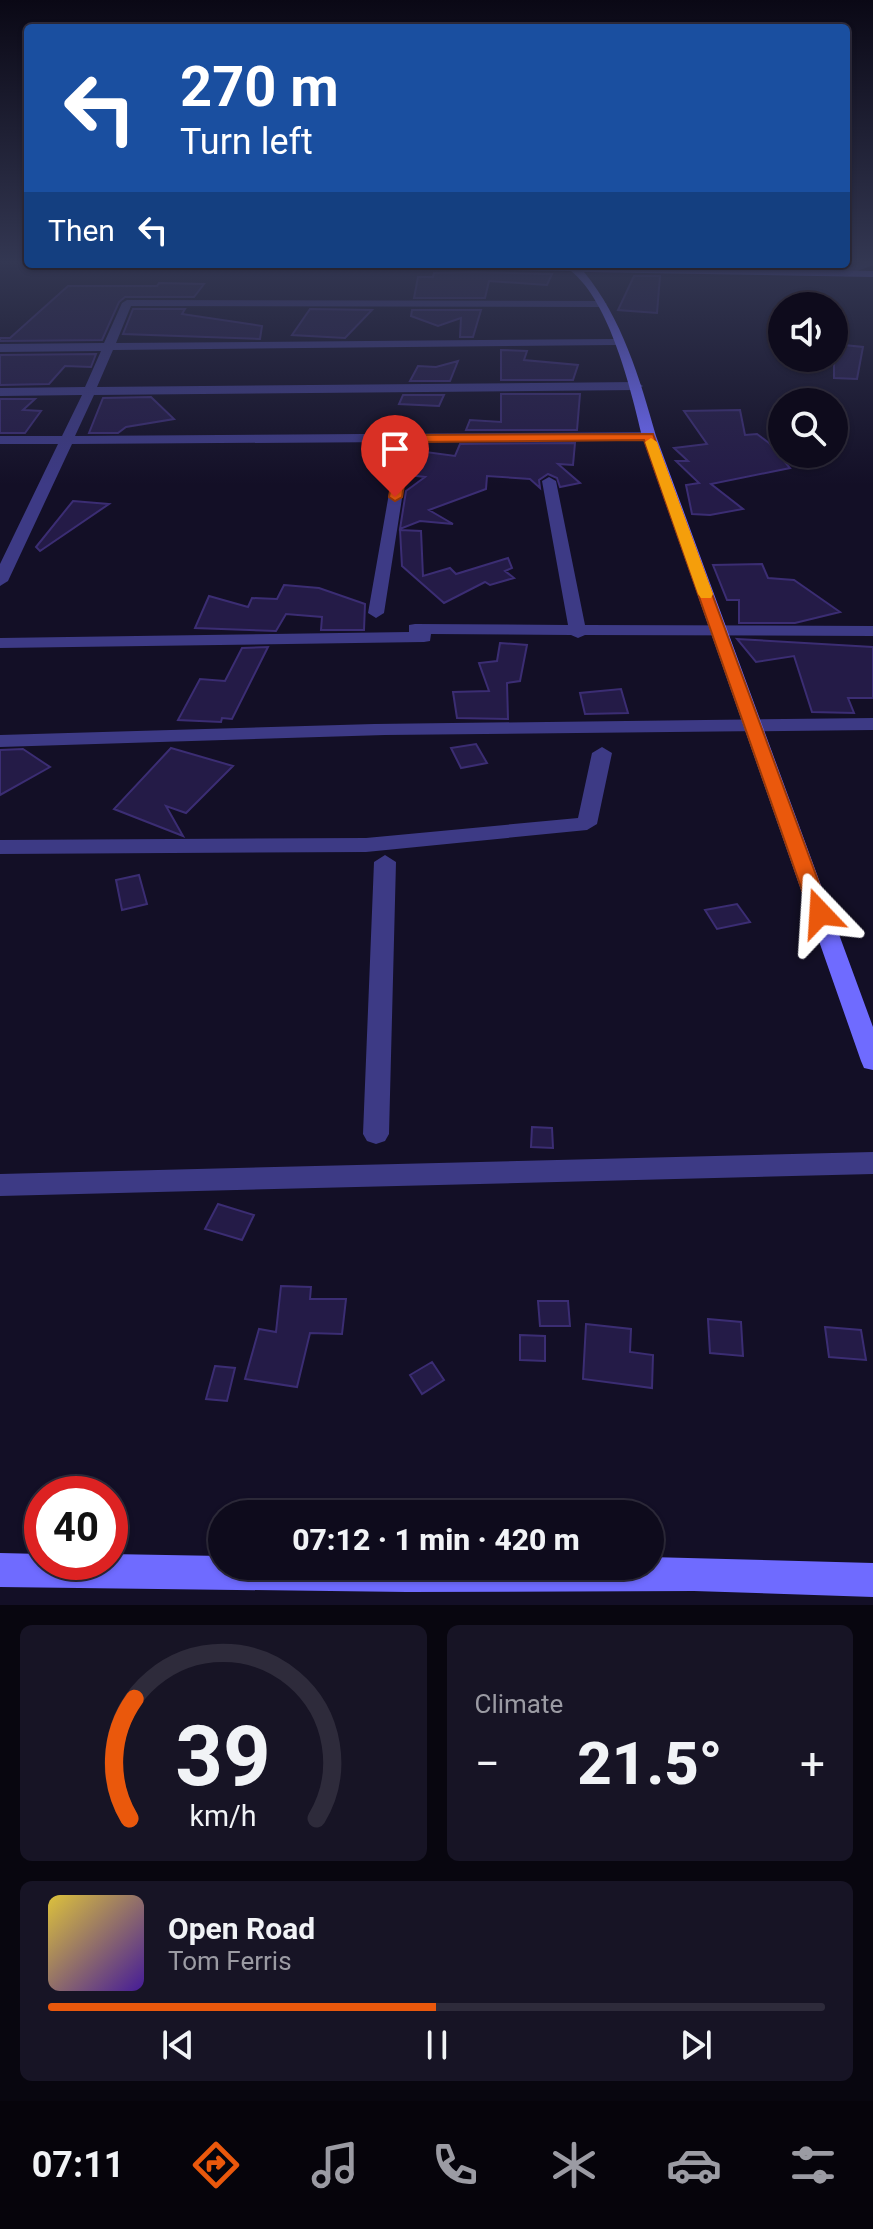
<!DOCTYPE html>
<meta charset="utf-8">
<style>
body{margin:0;font-family:Roboto,sans-serif;background:#171425;color:#f1f3f6;height:100vh;display:flex;flex-direction:column;font-size:30px;white-space:nowrap}
*{box-sizing:border-box;margin:0}
p{font-size:26px;color:#9b9ba3}
.icon{flex:none;width:44px;height:44px;fill:none;stroke:currentColor;stroke-width:2;stroke-linecap:round;stroke-linejoin:round}
.map{position:relative;height:1605px;overflow:hidden}
.panel{display:flex;flex-direction:column;gap:20px;padding:20px;background:#08060f;flex:1}
.panel>*{flex:none}
.guide{position:absolute;left:24px;top:24px;width:826px;height:244px;border-radius:8px;box-shadow:0 2px 6px #0004,0 0 0 2px #2e2b3b;background:#1a4fa0;color:#fff;overflow:hidden}
.controls{position:absolute;left:768px;top:292px;display:grid;gap:16px}
.controls a{display:grid;place-items:center;width:80px;height:80px;border-radius:50%;background:#0e0b1c;box-shadow:0 2px 6px #0004,0 0 0 2px #2e2b3b;font-size:40px}
.speed{position:absolute;left:24px;top:1476px;display:flex;gap:16px;font-size:40px;font-weight:700;text-align:center}
.speed>*{display:grid;place-content:center;width:104px;height:104px;border-radius:50%;background:#0e0b1c;box-shadow:0 2px 6px #0004,0 0 0 2px #2e2b3b;line-height:1}
.speed .limit{border:12px solid #d22;background:#fff;color:#111}
.pin{position:absolute;display:grid;place-items:center;width:68px;height:68px;color:#fff;margin:-82px -34px;border-radius:50% 50% 50% 0;rotate:-45deg;box-shadow:0 0 8px #0007}
.pin .icon{rotate:45deg}
.me{position:absolute;width:88px;margin:-44px;rotate:340deg;stroke-linejoin:round;filter:drop-shadow(0 0 6px #0008)}
.turn{display:flex;align-items:center;gap:28px;height:168px;padding:0 24px;font-size:36px}
.turn .icon{width:104px;height:104px;stroke-width:2.5}
.turn b{display:block;font-size:56px;line-height:68px}
.then{display:flex;align-items:center;height:76px;padding:0 24px;background:#0003;gap:16px;font-size:30px}
.big{font-size:60px;font-weight:800;line-height:1.1}
.panel .card{flex:1;display:flex;flex-direction:column;justify-content:center;gap:12px;min-width:0;padding:0 28px;border-radius:12px;background:#171425}
.panel .dial{align-items:center;gap:0}
.dial svg{height:208px;overflow:visible;fill:none;stroke:#2e2b3b;stroke-width:7;stroke-linecap:round;text-anchor:middle}
.dial text{fill:#f1f3f6;stroke:none}
.song{display:flex;align-items:center;gap:24px}
.cover{width:96px;height:96px;border-radius:12px;background:linear-gradient(135deg,hsl(50 70% 55%),hsl(260 70% 35%))}
.played{height:8px;border-radius:4px;background:linear-gradient(90deg,#ea580c 50%,#2e2b3b 50%)}
.keys{display:flex;justify-content:space-around;direction:ltr}
.heat{display:flex;justify-content:space-between;align-items:center;font-size:44px;direction:ltr}
.panel .tiles{flex:1;display:grid;gap:20px;grid-template-columns:1fr 1fr}
.card:last-child{grid-column:span 2}
.trip{position:absolute;left:208px;top:1500px;width:456px;height:80px;border-radius:40px;background:#0e0b1c;box-shadow:0 2px 6px #0004,0 0 0 2px #2e2b3b;font-weight:800;line-height:80px;text-align:center}
.tab-bar{display:flex;height:128px;justify-content:space-around;align-items:center;background:#06040b;color:#9b9ba3}
.tab-bar .icon{width:56px;height:56px}
.tab-bar .on{color:#ea580c}
.tab-bar b{font-size:36px;color:#f1f3f6}
.map>svg:first-child{display:block}
.building{fill:#241b47;stroke:#3b2d73;stroke-width:2}
.lines{fill:none;stroke-linecap:round;stroke-linejoin:round}
.street{fill:#3d3a85;fill-rule:evenodd}
.secondary{fill:#6f6bff;fill-rule:evenodd}
.route{fill:#ea580c;stroke:#983908;stroke-width:2}
.slow{fill:#f59e0b}
</style>
<div class="map">
<svg width="873" height="1605" viewBox="0 0 873 1605">
<rect width="100%" height="100%" fill="#130f26"/>
<path class="building" d="M434,273l39,-1 79,2 -5,11 -58,-4 -4,17h-71l4,-21h15z
M634,276h26l-3,37 -39,-3z
M159,283l45,1 -10,13h-69l-6,5 -17,38 -102,1v-3h10l58,-52h89z
M133,309h52l-3,5 80,12 -2,13 -137,-5z
M310,309l62,1 -27,28 -53,-3z
M412,310h69l-8,27h-13l1,-19 -23,8 -27,-10z
M834,344l29,3 -6,32 -23,-1z
M501,350l26,1 -3,9 54,5 -5,15h-72z
M96,354l-5,13 -26,-1 -16,18 -49,1v-30z
M458,361l-8,20h-40l8,-15 18,1z
M501,394h79l-3,36h-111l4,-10 31,2z
M403,395h41l-5,11 -40,-2z
M151,397l23,22 -48,8 -8,6h-29l14,-35z
M0,399h35l-12,11 18,1 -16,22h-25z
M740,410l5,25 12,-1 12,9 21,25 -79,16 32,25 -33,6 -18,-1 -6,-29 13,-2 -23,-22h12l-14,-13 33,-4 -23,-33z
M575,443l-2,22 -15,-1 22,19 -20,4 -3,-9 -9,-4 -9,6 1,8 -10,-9 -43,-3 -1,13 -57,21 24,14 -33,-3 -20,8 6,-38 19,-14 -16,-2v-3l17,-20 29,4 5,-12z
M73,501l36,3 -69,47 -4,-4z
M400,530l21,1 2,45 27,-8 6,6 52,-16 4,10 -7,3 9,7 -24,7 -5,-3 -41,21 -42,-37z
M762,564l6,14 26,2 46,32 -45,11h-56v-23h-12l-14,-35z
M284,585l35,3 46,16 -1,26h-43l1,-13 -36,-3 -10,17 -81,-3 14,-32 39,11 4,-9 25,1z
M737,639l136,8v51h-25l6,15 -42,-1 -18,-56 -38,6z
M500,643l27,2 -7,36 -13,2 1,36 -51,-1 -4,-26 36,-1 -10,-28 18,-2z
M268,647l-36,72 -10,-1 -1,4 -43,-2 22,-41 25,2 17,-33z
M621,689l7,24 -43,1 -5,-21z
M476,744l11,19 -26,5 -10,-20z
M171,748l62,18 -47,47 -20,-7 17,30 -69,-27z
M23,749l27,18 -50,28v-45z
M139,875l8,29 -25,6 -6,-30z
M737,904l13,18 -33,7 -12,-19z
M532,1127l20,1 1,20 -22,-1z
M218,1204l36,11 -12,25 -37,-11z
M281,1286l30,1 -1,12h36l-4,35 -32,-1 -13,54 -52,-8 14,-50 17,3z
M538,1301h30l2,25h-30z
M708,1319l33,3 2,34 -33,-3z
M586,1324l45,5 -1,23 23,3 -1,33 -69,-9z
M825,1327l36,3 5,30 -37,-3z
M520,1335l25,1v25l-25,-1z
M432,1362l12,18 -22,14 -12,-19z
M215,1366l20,2 -8,33 -21,-2z"/>
<g class="lines">
<path class="street" d="M867,260h6v5l-29,11 -5,-3z
M127,300l475,1 5,3 -5,3 -471,-1 -15,37 500,-4 6,3 -6,3 -503,5 -16,37 540,-5 6,4 -6,4 -543,5 -19,41 574,-4 7,4 -7,4 -238,1 -27,172 -8,5 -8,-5 30,-171 -326,2 -64,137 -8,5v-22l58,-120h-58v-8h62l20,-41 -82,1v-8l85,-1 16,-36 -101,1v-8l104,-1 18,-40z
M549,477l7,4 29,144 288,1v10l-288,-1 -7,3 -7,-3 -140,-1 -1,7 -6,1 -424,6v-10l409,-6v-7l6,-1 153,1 -26,-144z
M873,718v12l-488,5 -385,12v-12l374,-11z
M602,747l10,6 -15,71 -10,6 -221,22 -366,2v-14l366,-2 212,-20 14,-65z
M385,855l11,7 -7,272 -4,7 -9,3 -9,-3 -4,-7 11,-272z
M873,1152v22l-873,22v-22z"/>
<path class="secondary" d="M335,264h239l299,7v6l-289,-5c38,46 56,107 72,164l217,591v43l-9,-2 -3,-7 -219,-625c-11,-46 -32,-134 -71,-165l-231,-4z
M0,1553l42,1v8h68v-8l112,2v10h428v-9l223,6v34l-179,-6 -287,1 -407,-5z"/>
</g>
<linearGradient id="sky" x2="0" y2="1"><stop stop-color="#0a0815"/><stop offset="0.54" stop-color="#333752"/><stop offset="1" stop-color="#333752" stop-opacity="0"/></linearGradient>
<rect width="873" height="485" fill="url(#sky)"/>
<path class="route" d="M653,434l177,479 -3,4h-14l-3,-4 -166,-473 -233,2 -9,55 -7,4 -6,-4 10,-59 6,-3z"/>
<path class="slow" d="M651,438l6,4 56,152 -2,4h-10l-3,-4 -53,-152z"/>
</svg>
<div class="controls">
<a><svg class="icon" aria-label="sound" viewBox="0 0 24 24"><path d="M4 9h4l5-4v14l-5-4H4zM17 9q2 3 0 6"/></svg></a>
<a><svg class="icon" aria-label="search" viewBox="0 0 24 24"><circle cx="10" cy="10" r="6"/><path d="M15 15l6 6"/></svg></a>
</div>
<div class="speed"><div class="limit">40</div></div>
<div class="pin" style="left:395px;top:497px;background:#d93025"><svg class="icon" aria-label="arrive" viewBox="0 0 24 24"><path d="M6 21V4h12l-3 4 3 4H6"/></svg></div>
<svg class="me" style="left:820px;top:913px" viewBox="-20 -20 40 40"><path d="M0-17L14 15 0 8-14 15z" fill="#ea580c" stroke="#fff" stroke-width="4"/></svg>
<div class="trip">07:12 · 1 min · 420 m</div>
<div class="guide">
<div class="turn"><svg class="icon" aria-label="left" viewBox="0 0 24 24"><path d="M17 20v-9H6M10 6l-5 5 5 5"/></svg><div><b>270 m</b>Turn left</div></div>
<div class="then">Then<svg class="icon" aria-label="left" viewBox="0 0 24 24"><path d="M17 20v-9H6M10 6l-5 5 5 5"/></svg></div>
</div>
</div>
<section class="panel">
<div class="tiles">
<div class="card dial"><svg viewBox="0 0 100 80">
<path d="M14 69A42 42 0 1 1 86 69"/>
<path d="M14 69A42 42 0 0 1 16 23" stroke="#ea580c"/>
<text x="50" y="56" font-size="32" font-weight="700">39</text>
<text x="50" y="72" font-size="11">km/h</text>
</svg></div>
<div class="card"><p>Climate</p>
<div class="heat"><a>−</a><b class="big">21.5°</b><a>+</a></div>
</div>
<div class="card">
<div class="song"><i class="cover"></i><div><b>Open Road</b><p>Tom Ferris</p></div></div>
<div class="played"></div>
<div class="keys"><svg class="icon" aria-label="previous" viewBox="0 0 24 24"><path d="M18 5L8 12l10 7zM5 5v14"/></svg><svg class="icon" aria-label="pause" viewBox="0 0 24 24"><path d="M8 5v14M16 5v14"/></svg><svg class="icon" aria-label="next" viewBox="0 0 24 24"><path d="M6 5l10 7-10 7zM19 5v14"/></svg></div>
</div>
</div>
</section>
<nav class="tab-bar">
<b>07:11</b>
<svg class="icon on" aria-label="directions" viewBox="0 0 24 24"><path d="M12 3l9 9-9 9-9-9zM9 14v-3h6M13 9l2 2-2 2"/></svg>
<svg class="icon" aria-label="music" viewBox="0 0 24 24"><path d="M9 18V5l10-2v13"/><circle cx="6" cy="18" r="3"/><circle cx="16" cy="16" r="3"/></svg>
<svg class="icon" aria-label="phone" viewBox="0 0 24 24"><path d="M5 4h4l2 5-3 2q2 4 5 5l2-3 5 2v4C11 20 4 13 5 4z"/></svg>
<svg class="icon" aria-label="climate" viewBox="0 0 24 24"><path d="M12 3v18M4 7l16 10M4 17L20 7"/></svg>
<svg class="icon" aria-label="car" viewBox="0 0 24 24"><path d="M5 17H2v-5l4-1 3-4h7l3 4 3 1v5h-3M9 17h6M6 11h13"/><circle cx="7" cy="17" r="2"/><circle cx="17" cy="17" r="2"/></svg>
<svg class="icon" aria-label="filters" viewBox="0 0 24 24"><path d="M4 7h16M4 17h16"/><circle cx="9" cy="7" r="2"/><circle cx="15" cy="17" r="2"/></svg>
</nav>
